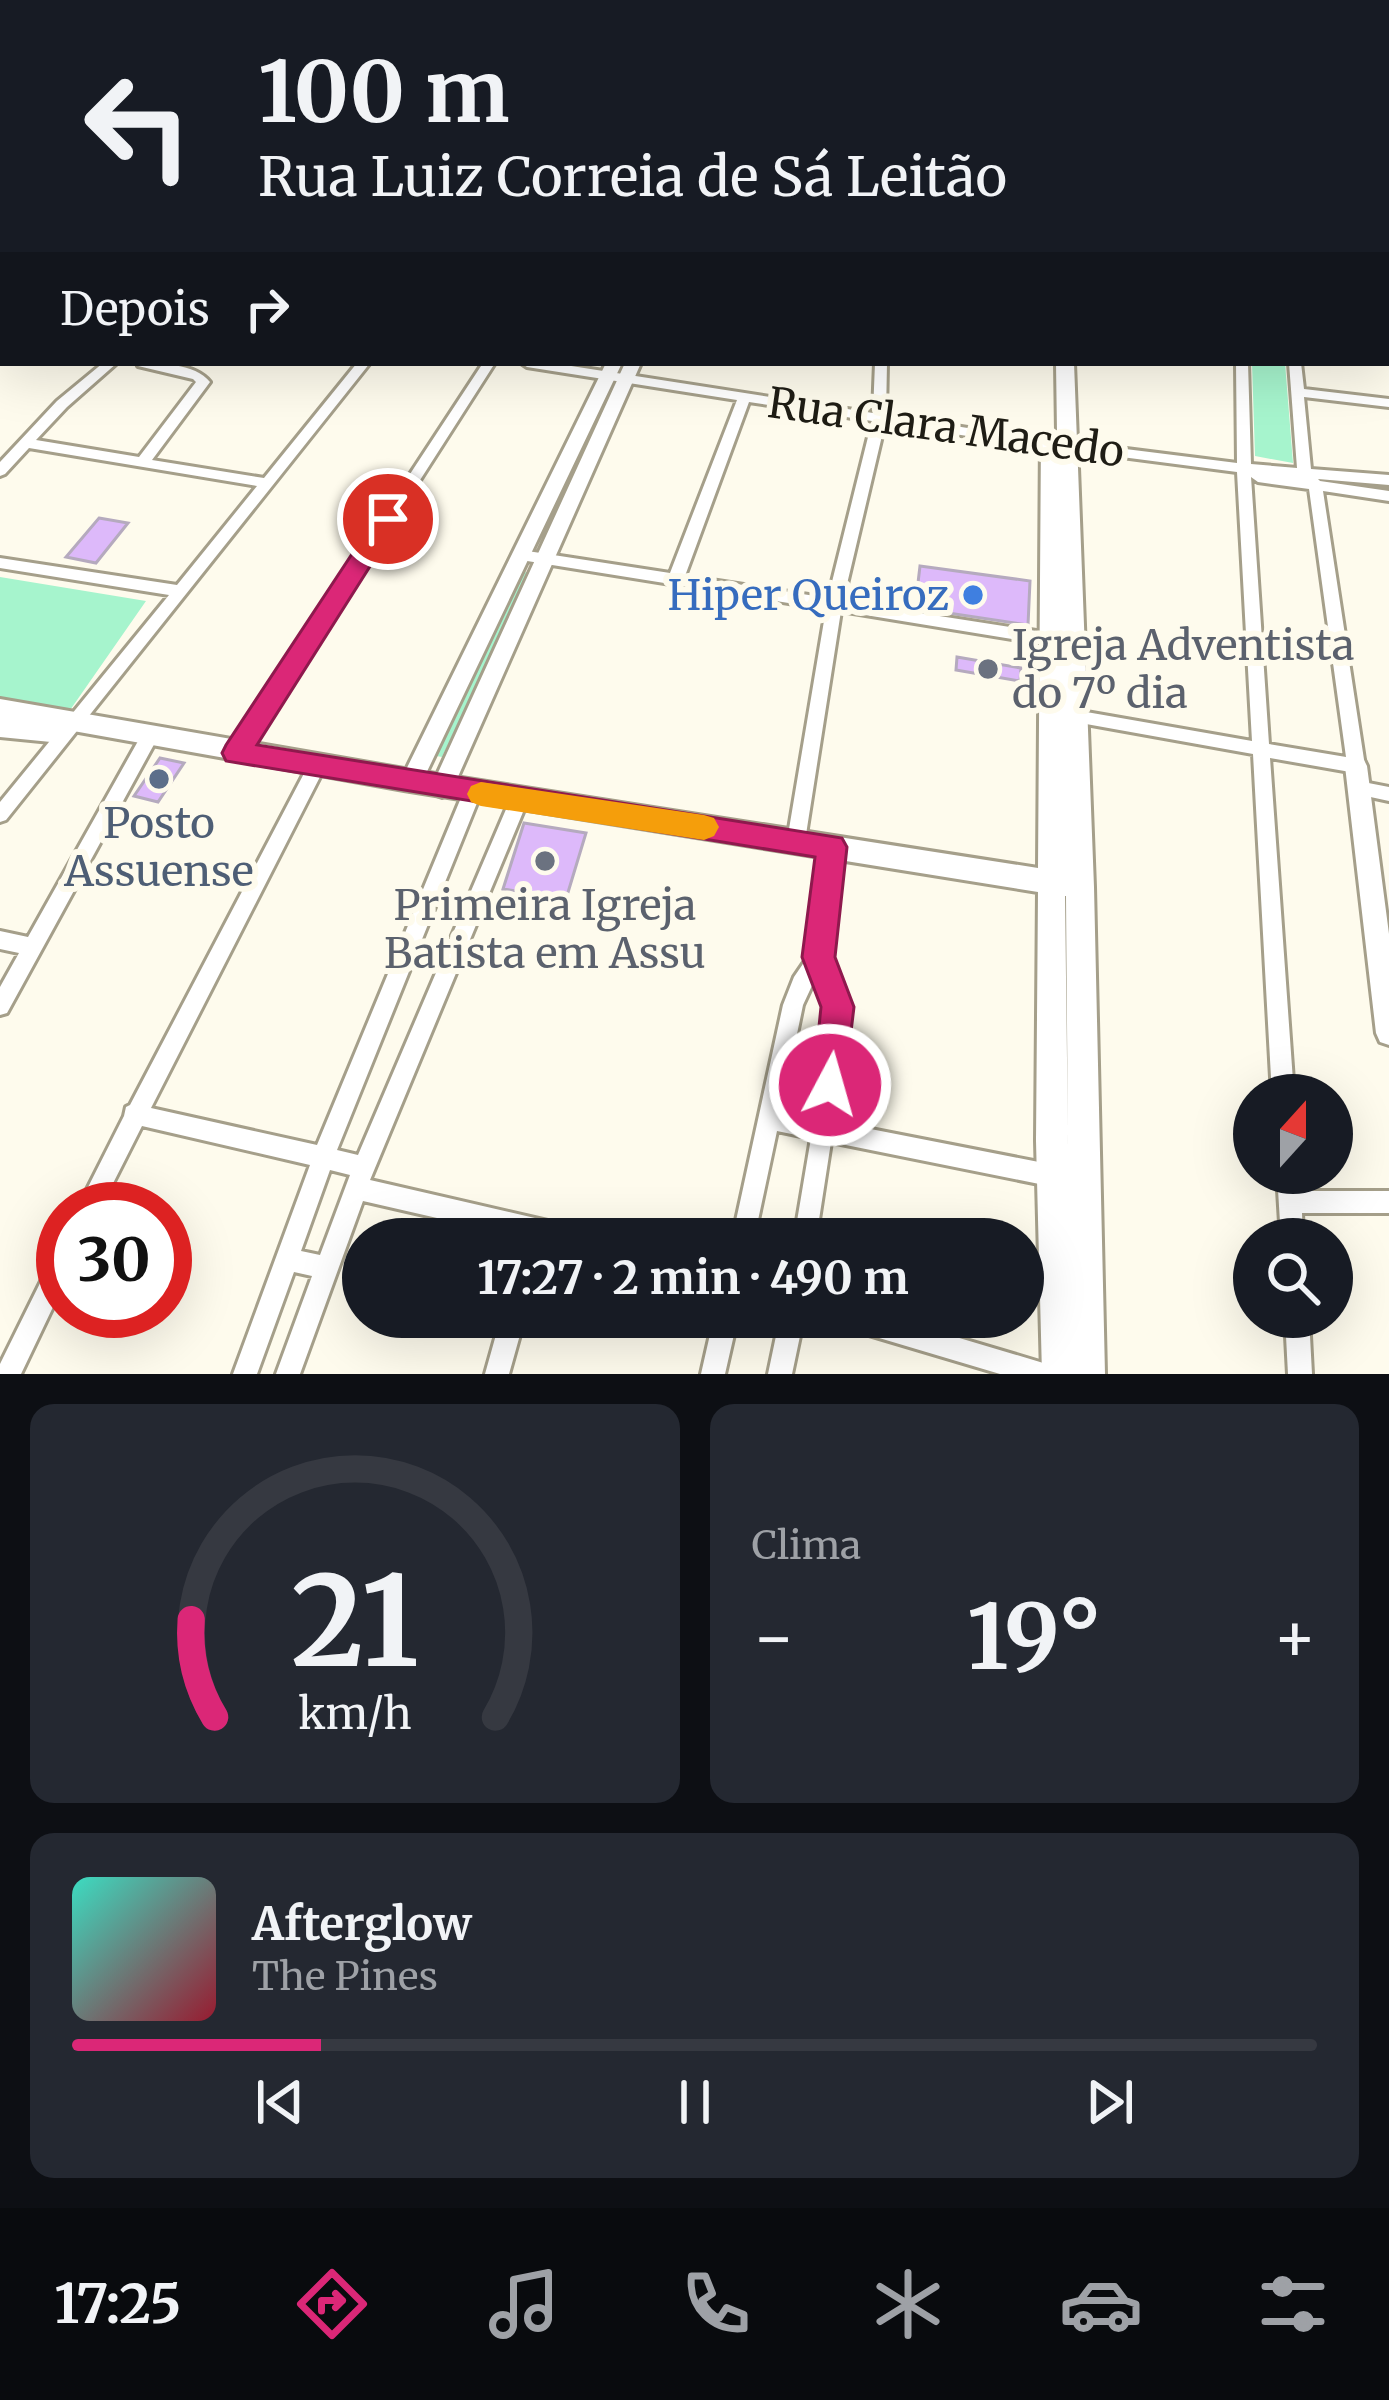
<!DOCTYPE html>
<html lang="pt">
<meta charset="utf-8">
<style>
body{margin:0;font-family:Merriweather,serif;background:#242831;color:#f1f3f6;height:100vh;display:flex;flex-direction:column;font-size:45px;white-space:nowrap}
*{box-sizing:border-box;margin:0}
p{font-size:39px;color:#9ea1a6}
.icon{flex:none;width:66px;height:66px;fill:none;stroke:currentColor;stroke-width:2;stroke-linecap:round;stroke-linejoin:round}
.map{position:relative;height:1374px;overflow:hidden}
.side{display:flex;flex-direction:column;gap:30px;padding:30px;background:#0d0f14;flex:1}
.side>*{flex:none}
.top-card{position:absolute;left:0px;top:0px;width:1389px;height:366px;box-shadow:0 12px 48px #0002;background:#171b24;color:#f1f3f6;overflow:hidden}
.needle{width:78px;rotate:21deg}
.tools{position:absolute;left:1233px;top:1074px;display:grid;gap:24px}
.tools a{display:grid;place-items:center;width:120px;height:120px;border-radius:50%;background:#171b24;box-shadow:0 12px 48px #0002;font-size:60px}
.speed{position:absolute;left:36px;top:1182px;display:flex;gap:24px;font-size:60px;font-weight:700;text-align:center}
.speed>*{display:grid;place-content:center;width:156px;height:156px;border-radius:50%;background:#171b24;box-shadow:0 12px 48px #0002;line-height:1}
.speed .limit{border:18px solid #d22;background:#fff;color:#111}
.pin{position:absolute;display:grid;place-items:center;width:102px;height:102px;color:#fff;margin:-51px;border:6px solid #fff;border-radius:50%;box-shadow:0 3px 12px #0007}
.me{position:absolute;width:132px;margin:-66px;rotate:6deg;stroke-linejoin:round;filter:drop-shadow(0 0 9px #0008)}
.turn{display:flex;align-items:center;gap:42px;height:252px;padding:0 60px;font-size:54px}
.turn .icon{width:156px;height:156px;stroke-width:2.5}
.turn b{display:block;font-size:84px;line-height:102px}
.then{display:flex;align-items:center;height:114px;padding:0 60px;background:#0003;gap:24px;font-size:45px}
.big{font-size:90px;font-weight:700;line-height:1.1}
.side .widget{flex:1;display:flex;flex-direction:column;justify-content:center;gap:18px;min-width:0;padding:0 42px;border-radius:24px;background:#242831}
.side .dial{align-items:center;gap:0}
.dial svg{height:312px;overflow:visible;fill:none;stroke:#363941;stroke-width:7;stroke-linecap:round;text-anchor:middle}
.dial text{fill:#f1f3f6;stroke:none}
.song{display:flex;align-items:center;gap:36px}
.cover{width:144px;height:144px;border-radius:18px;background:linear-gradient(135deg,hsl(170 70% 55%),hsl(350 70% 35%))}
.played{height:12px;border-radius:6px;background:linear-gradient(90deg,#db2777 20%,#363941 20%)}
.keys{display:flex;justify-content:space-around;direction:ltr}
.heat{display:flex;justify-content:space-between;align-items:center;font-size:66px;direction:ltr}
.side .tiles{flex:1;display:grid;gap:30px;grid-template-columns:1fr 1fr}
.widget:last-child{grid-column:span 2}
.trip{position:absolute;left:342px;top:1218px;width:702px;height:120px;border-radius:60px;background:#171b24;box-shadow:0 12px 48px #0002;font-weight:700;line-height:120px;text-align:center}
.menu{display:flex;height:192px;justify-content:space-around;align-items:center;background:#090b0e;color:#9ea1a6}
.menu .icon{width:84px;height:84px}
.menu .current{color:#db2777}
.menu b{font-size:54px;color:#f1f3f6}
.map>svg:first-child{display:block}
.green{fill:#a6f4cd}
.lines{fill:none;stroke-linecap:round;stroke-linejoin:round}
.river{fill:#83ddfe;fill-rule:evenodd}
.building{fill:#ddb9fa;stroke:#b5aabe;stroke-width:3}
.minor-casing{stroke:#a59f8a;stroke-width:6}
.tertiary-casing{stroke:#a59f8a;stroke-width:6}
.secondary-casing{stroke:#a59f8a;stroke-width:6}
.minor{fill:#fff;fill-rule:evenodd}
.tertiary{fill:#fff;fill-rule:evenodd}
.secondary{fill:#fff;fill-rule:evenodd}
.route{fill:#db2777;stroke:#8e194d;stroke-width:3}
.slow{fill:#f59e0b}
.shop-dot{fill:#3f7fe0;stroke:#fefbed;stroke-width:4.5}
.worship-dot{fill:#6b7280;stroke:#fefbed;stroke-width:4.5}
.service-dot{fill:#5c6f8a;stroke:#fefbed;stroke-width:4.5}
.labels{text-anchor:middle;stroke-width:12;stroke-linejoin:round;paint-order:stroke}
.street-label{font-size:42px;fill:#1f1d15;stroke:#fefbed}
.shop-label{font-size:42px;fill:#366cbe;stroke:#fefbed;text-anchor:end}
.worship-label{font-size:42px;fill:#5b616d;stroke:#fefbed;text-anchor:start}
.service-label{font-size:42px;fill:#4e5e75;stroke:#fefbed}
</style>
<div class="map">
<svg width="1389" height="1374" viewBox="0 0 1389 1374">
<rect width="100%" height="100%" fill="#fefbed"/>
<path class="green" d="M1252,363h33l8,100 -38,-7z
M518,571l12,2 -88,184 -11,-2z
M0,577l146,24 -78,112 -68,-12z"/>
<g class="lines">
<path class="river" d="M1329,472l60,8v16l-68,-11 -4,-5z"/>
</g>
<path class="building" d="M99,518l29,5 -32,40 -30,-6z
M920,566l110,15 -2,44 -113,-17z
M957,657l64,11 -1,13 -64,-11z
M160,758l24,5 -26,39 -24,-6z
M524,823l62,10 -20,66 -63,-10z"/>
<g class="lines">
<g class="minor-casing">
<path id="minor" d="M33,0h10l-3,3h-10z
M91,0h9l-2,3h-9z
M160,0h10l-2,3h-10z
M235,0h10l-3,3h-10z
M304,0h20v1l-12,2z
M390,0h9l-2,3h-9z
M452,0h8l-2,3h-8z
M561,0h8l-2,3h-8z
M652,0h8l-2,3h-8z
M672,0h9l-2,3h-9z
M740,0h32l8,3h-32z
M1198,0h8v3h-8z
M1230,0h8v3h-8z
M1311,0h25v1l-15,2z
M3,21v7l-3,1v-7z
M3,64v6l-3,1v-6z
M1386,88l3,1v10l-3,-1z
M3,110v7l-3,1v-7z
M3,154v7l-3,1v-7z
M0,175h3v6h-3z
M1386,190h3v7h-3z
M0,234h3v8h-3z
M0,300h3v8h-3z
M3,342v9l-3,1v-9z
M103,363h14l-50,44 -31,33 103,17 57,-75 -3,-3 -55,-13 -1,-3c22,0 58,0 73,19l-58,78 112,18 93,-115h13l-364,457 -6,2v-20l169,-207 -169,-27v-10l177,27 80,-99 -228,-38 -24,26 -5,2v-14l57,-61z
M483,363h12l-253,395h-12l-3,-5 3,-5z
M521,363h31l321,50 2,-50h12l-1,52 113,18 238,30 -1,-100h12l3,101 46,4 -8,-105h12l3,26 85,10v8l-85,-10 7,72 78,6v10l-71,-6 2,2 69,10v10l-66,-10 42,275 -3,5 -6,2 -86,-15 24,337h-22l-19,-341 -178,-32 -6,-1 -2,-5 2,-5 6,-1 177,31 -15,-269 -238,-31 -114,-18 -42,178 206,32 8,6 -8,6 -208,-34 -36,230 -3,5 -6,3 -6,-3 -3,-5 39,-232 -305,-49 -8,-5 8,-5 149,23 67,-173 -210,-33zM749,402l123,19 -44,177 -143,-22zM1251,477l7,5 51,7 37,268 -77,-13z
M148,732l6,2 3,5 -150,274 -7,2v-28l19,-34 -19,-4v-18l28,6 114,-203z
M316,760l6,2 3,5 -174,341 166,37 146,-352 3,-5 6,-2 6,2 3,5 -144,357 21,5 152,-355 3,-5 6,-2 6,2 3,5 -158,380 208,48 8,3 3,8h-60l-166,-38 -63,173h-24l36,-98 -18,-4 -37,102h-24l77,-209 -168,-39 -42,83h-23l47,-93 2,-9 4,-2 180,-343zM330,1170l20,5 -30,80 -19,-4z
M1358,781l31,6v14l-37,-8 -3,-5 3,-5z
M832,839l6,3 3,5 -13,110 19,50v34l-12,81 219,43 8,3 3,8 -3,8 -8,3 -223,-45 -15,97h-22l17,-101 -34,-7 -23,108h-22l51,-234 11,-28 15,-22 14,-108 3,-5zM816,977l11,30v34l-13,77 -33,-7 22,-106z
M1277,1173h22l1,18h89v22h-87l1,26h-22z
M63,1250v36l-42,88h-21v-10l55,-111z
M501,1317h24l-16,57h-24z
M714,1317h24l-13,57h-24z
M780,1317h24l-12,57h-24z
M837,1317h52l151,45 9,3 3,9h-52l-151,-45 -8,-4z
M1285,1317h24l3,57h-24z"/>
</g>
<g class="tertiary-casing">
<path id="tertiary" d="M778,0h12l-1,3h-12z
M799,0h12l-1,3h-12z
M606,363h16l-200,419 -3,6 -8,3 -8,-3 -3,-6z
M625,363h16l-188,425 -3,6 -8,3 -8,-3 -3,-6z
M1356,757l8,3 3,6 22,168v111l-9,-3 -4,-9 -31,-267 3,-6z"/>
</g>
<g class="secondary-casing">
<path id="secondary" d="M1008,0h12v3h-12z
M1032,0h12l1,3h-12z
M1056,363h18l20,524 11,487h-63l-6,-233 2,-249 -634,-102 -342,-61 -2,10 -9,3 -51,-5v-38l404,70 634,99 3,-431 3,-4 13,-1zM1065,896h1l2,251v-6z"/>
</g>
<use href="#minor" class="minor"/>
<use href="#tertiary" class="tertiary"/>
<use href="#secondary" class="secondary"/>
</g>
<path class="route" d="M388,511l12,8 -143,226 585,93 5,9 -12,110 19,50 -11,90 -13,5 -12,-5 -5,-12 8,-78 -19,-50 13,-100 -589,-96 -4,-8 4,-8 153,-232z"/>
<path class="slow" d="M481,782l223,33 10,3 5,9 -5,9 -10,4 -223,-34 -10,-4 -4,-8 4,-8z"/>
<circle class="shop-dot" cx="973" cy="595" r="12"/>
<g class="worship-dot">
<circle cx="988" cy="669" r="12"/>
<circle cx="545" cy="861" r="12"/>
</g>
<circle class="service-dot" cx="159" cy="779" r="12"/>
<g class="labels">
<g class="street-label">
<text transform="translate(946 427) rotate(8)" y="15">Rua Clara Macedo</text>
</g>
<g class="shop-label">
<text x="949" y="610">Hiper Queiroz</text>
</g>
<g class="worship-label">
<text x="1012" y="660">Igreja Adventista<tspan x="1012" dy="48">do 7º dia</tspan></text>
<text x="545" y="920" text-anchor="middle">Primeira Igreja<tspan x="545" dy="48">Batista em Assu</tspan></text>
</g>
<g class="service-label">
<text x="159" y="838">Posto<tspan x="159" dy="48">Assuense</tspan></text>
</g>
</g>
</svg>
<div class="tools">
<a><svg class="needle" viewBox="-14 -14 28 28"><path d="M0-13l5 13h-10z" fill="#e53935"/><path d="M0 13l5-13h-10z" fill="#9ea1a6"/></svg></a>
<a><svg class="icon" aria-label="search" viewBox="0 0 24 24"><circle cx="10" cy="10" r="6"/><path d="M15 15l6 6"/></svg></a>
</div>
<div class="speed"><div class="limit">30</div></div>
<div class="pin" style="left:388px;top:519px;background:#d93025"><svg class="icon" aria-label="arrive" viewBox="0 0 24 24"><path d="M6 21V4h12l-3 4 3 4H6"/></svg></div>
<svg class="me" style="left:830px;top:1085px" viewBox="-20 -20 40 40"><circle r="17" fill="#db2777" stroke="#fff" stroke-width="3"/><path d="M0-11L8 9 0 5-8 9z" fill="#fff"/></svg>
<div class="trip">17:27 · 2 min · 490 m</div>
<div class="top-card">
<div class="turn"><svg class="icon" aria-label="left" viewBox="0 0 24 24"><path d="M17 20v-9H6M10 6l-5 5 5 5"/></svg><div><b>100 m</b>Rua Luiz Correia de Sá Leitão</div></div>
<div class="then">Depois<svg class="icon" aria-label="right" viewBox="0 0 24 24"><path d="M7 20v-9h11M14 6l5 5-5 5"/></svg></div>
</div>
</div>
<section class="side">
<div class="tiles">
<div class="widget dial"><svg viewBox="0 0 100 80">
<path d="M14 69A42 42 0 1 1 86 69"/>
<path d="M14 69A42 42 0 0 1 8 44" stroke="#db2777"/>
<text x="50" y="56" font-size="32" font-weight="700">21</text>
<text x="50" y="72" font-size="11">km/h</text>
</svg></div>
<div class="widget"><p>Clima</p>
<div class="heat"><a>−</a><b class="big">19°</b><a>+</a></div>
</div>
<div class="widget">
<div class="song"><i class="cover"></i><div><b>Afterglow</b><p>The Pines</p></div></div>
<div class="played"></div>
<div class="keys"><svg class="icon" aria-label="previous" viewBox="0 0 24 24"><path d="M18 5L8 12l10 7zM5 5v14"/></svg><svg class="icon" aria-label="pause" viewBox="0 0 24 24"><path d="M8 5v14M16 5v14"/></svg><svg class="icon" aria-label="next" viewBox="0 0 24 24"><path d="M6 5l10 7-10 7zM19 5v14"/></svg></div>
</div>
</div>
</section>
<nav class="menu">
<b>17:25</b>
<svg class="icon current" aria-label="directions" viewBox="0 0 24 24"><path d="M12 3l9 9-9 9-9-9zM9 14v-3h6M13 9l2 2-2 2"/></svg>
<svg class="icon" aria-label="music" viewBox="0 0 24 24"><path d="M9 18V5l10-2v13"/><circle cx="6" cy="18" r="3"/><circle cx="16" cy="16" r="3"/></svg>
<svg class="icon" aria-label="phone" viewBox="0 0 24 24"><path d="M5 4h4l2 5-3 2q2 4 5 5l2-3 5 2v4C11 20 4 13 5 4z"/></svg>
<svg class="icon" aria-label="climate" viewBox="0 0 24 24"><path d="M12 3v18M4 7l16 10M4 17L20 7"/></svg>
<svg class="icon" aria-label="car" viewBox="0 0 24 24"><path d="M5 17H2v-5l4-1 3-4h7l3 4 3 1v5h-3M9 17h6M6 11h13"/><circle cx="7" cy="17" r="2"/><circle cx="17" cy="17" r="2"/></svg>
<svg class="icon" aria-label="filters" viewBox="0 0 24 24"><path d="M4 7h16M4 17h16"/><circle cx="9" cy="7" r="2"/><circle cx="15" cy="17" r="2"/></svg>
</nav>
